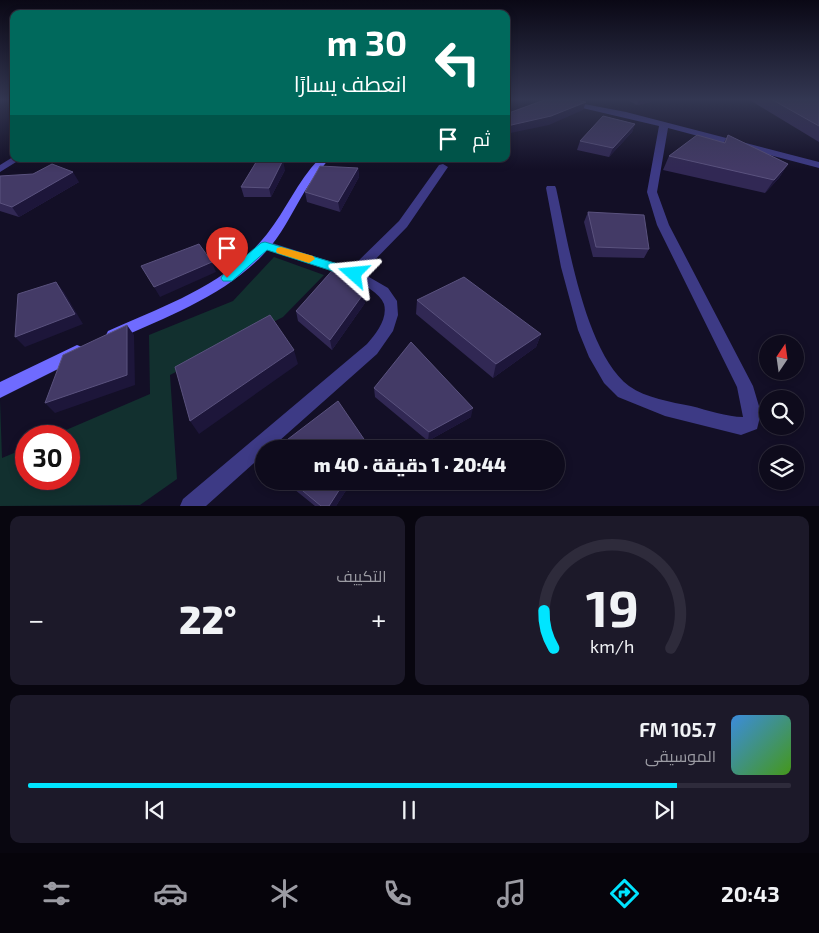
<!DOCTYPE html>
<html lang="ar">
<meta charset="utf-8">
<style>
body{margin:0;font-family:"Exo 2",Cairo,sans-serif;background:#1c1929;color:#f1f3f6;direction:rtl;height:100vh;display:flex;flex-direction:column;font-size:19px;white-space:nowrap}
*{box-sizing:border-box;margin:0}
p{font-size:16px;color:#9b9ba3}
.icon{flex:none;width:28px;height:28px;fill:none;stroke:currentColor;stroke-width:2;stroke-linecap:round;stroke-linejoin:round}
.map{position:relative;height:506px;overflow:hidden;direction:ltr}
.drawer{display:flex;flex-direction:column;gap:10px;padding:10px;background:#08060f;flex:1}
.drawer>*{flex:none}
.top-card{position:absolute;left:10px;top:10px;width:500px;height:152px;border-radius:10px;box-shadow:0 2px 8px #0003,0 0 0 1px #2e2b3b;direction:rtl;background:#00695c;color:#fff;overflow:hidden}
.needle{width:32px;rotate:13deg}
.fabs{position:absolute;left:759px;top:335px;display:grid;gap:10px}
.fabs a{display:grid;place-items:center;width:45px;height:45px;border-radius:50%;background:#0e0b1c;box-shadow:0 2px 8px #0003,0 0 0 1px #2e2b3b;font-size:25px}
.speed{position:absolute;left:15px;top:425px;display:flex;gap:10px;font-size:25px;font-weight:700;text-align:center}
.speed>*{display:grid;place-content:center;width:65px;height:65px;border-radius:50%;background:#0e0b1c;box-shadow:0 2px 8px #0003,0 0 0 1px #2e2b3b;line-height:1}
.speed .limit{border:8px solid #d22;background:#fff;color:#111}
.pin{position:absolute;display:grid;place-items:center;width:42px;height:42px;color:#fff;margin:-51px -21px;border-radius:50% 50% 50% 0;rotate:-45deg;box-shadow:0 0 5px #0007}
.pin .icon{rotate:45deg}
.me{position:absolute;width:55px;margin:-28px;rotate:288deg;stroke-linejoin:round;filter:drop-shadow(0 0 4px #0008)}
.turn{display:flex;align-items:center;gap:18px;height:105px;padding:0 20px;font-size:22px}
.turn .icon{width:65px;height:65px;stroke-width:2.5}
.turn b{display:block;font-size:35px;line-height:42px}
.then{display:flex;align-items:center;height:48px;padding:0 20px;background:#0003;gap:10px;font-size:19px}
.big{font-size:38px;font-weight:800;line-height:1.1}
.drawer .widget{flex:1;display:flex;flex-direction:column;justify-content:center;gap:8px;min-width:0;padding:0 18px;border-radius:10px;background:#1c1929}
.drawer .dial{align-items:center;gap:0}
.dial svg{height:130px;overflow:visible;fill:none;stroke:#2e2b3b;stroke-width:7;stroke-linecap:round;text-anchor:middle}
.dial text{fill:#f1f3f6;stroke:none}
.song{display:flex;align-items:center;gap:15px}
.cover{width:60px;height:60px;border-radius:8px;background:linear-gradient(135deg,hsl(210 70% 55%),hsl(100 70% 35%))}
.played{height:5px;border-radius:2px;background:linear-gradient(90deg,#00e5ff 85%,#2e2b3b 85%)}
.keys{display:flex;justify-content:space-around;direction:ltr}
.heat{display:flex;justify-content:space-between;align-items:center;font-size:28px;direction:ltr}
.drawer .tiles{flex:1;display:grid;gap:10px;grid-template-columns:1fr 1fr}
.widget:last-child{grid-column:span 2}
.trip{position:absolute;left:255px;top:440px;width:310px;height:50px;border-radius:25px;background:#0e0b1c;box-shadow:0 2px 8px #0003,0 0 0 1px #2e2b3b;font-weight:800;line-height:50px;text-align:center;direction:rtl}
.tabs{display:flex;height:80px;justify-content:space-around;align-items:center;background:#06040b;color:#9b9ba3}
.tabs .icon{width:35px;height:35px}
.tabs .active{color:#00e5ff}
.tabs b{font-size:22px;color:#f1f3f6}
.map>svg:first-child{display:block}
.green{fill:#12302f}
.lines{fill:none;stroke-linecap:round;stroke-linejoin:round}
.street{fill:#3d3a85;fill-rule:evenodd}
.secondary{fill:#6f6bff;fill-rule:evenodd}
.wall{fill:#312854}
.shaded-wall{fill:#1d163a}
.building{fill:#433a66;stroke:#5a527e}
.route{fill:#00e5ff;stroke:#0095a6}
.slow{fill:#f59e0b}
</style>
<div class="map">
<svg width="819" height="506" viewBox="0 0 819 506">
<rect width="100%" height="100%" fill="#130f26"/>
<path class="green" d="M274,257l50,18 -41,42 -113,58 7,104 -37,26 -140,1v-106l2,58 24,-10v31h43v-43h-17l98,-42 -1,-59 84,-34z"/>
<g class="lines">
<path class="street" d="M544,99h14l68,13 193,50v6l-151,-40 -11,64 12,33 84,161 8,27 -4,16 -16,6 -76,-19 -47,-19 -14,-14 -15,-26 -11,-27 -17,-63 -15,-79 1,-2h8l1,2c12,53 29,165 73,198 17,12 42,16 62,20 16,4 36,11 52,11l-6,-30 -80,-162 -10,-33 12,-66z
M13,157l8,2 -21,13v-7z
M443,164l5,3 -41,60 -45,46 26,15 9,13 1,14 -5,16 -16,23 -107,95h-6v5l-58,52h-26l3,-7 184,-155c9,-10 21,-25 17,-40 -9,-26 -98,-48 -123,-56l-2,-3 2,-3h8l82,26 48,-47 40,-56z"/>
<path class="secondary" d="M319,159h10c-6,8 -13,15 -19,24 -14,21 -24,45 -40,64 -39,46 -99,68 -152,92l-5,2 -5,-2 -2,-4 2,-4c56,-25 120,-47 159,-97 19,-24 30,-52 52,-75z
M77,345l5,2 3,5 -3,5 -82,41v-16z"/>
</g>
<path class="wall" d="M626,99h37l-26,6z
M748,99h71v43z
M635,124l-3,8 -23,25 -32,-7 3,-9z
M728,135l60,29 -9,14 -14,15 -102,-23 6,-14 55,-14z
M358,168l1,9 -19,35 -33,-10 -2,-10z
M285,170l-14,27h-27l-3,-10z
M0,176l79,6 -60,35 -19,-6z
M588,212l61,37 -5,9 -51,-1 -9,-35z
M417,300l124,34 -5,13 -43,31 -77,-64z
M365,303l-33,47 -34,-29 -2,-10z
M374,388l97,29 -43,24 -53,-44z
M284,481h68l-16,25h-21z"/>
<path class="shaded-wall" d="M639,99h24l-26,6z
M586,102l-3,8 -34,15 -43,9 1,-8z
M635,124l-3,8 -23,25 4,-9z
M283,160l2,10 -14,27 -2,-9z
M788,164l-9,14 -14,15 9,-13z
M358,168l1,9 -19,35 -2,-10z
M73,172l6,10 -60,35 -7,-10z
M212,262l4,10 -56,25 -6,-10z
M56,282l8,10 19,32 -58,23 -10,-10z
M364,293l1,10 -33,47 -2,-10z
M127,325l7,10 1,50 -80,28 -10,-10z
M541,334l-5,13 -43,31 3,-14z
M294,350l4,14 -99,70 -9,-13z
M473,408l-2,9 -43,24 1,-9z
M345,481h7l-16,25h-7z"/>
<path class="building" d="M547,99h25l14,3 -35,14 -44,10 -1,-12z
M771,99h48v27z
M603,116l32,8 -22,24 -33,-7z
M697,135l28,8 3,-8 60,29 -14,16 -105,-24z
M258,159l25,1 -14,28 -28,-1z
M52,164l21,8 -61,35 -12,-4v-27l33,-2z
M320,166l38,2 -20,34 -33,-10z
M588,212l56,3 5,34 -53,-2z
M199,244l13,18 -58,25 -13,-21z
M337,265l27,28 -34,47 -34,-29z
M464,277l77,57 -45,30 -79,-64z
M56,282l19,32 -60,23 3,-43z
M270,315l24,35 -104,71 -15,-54z
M127,325v50l-82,28 18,-48z
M411,342l62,66 -44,24 -55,-44z
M338,401l30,44 -2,4h-91z
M291,481h54l-16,25h-8z"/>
<linearGradient id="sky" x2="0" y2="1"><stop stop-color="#0a0815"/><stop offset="0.59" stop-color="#333752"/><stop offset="1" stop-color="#333752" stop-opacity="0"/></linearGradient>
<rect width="819" height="169" fill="url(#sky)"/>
<path class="route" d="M265,242l93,28 2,4 -6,4 -87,-28 -35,31h-9l-2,-3 2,-3 38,-32z"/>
<path class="slow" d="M281,247l32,9 2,3 -6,4 -32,-10 -1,-2 1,-3z"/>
</svg>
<div class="fabs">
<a><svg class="needle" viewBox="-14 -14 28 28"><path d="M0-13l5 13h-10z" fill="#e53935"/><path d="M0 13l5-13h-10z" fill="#9b9ba3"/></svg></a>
<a><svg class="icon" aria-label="search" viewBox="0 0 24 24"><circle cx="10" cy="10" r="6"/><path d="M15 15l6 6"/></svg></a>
<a><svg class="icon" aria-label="layers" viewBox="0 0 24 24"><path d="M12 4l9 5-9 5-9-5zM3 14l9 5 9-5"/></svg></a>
</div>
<div class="speed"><div class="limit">30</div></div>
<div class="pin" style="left:227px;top:278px;background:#d93025"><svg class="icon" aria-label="arrive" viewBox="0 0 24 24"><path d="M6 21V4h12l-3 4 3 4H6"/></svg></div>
<svg class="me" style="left:354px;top:274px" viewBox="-20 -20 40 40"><path d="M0-17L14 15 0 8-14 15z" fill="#00e5ff" stroke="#fff" stroke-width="4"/></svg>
<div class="trip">20:44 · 1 دقيقة · 40 m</div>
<div class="top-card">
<div class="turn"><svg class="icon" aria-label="left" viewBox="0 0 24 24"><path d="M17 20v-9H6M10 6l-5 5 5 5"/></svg><div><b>30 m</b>انعطف يسارًا</div></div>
<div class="then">ثم<svg class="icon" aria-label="arrive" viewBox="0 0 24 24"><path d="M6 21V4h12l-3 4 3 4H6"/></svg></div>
</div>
</div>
<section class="drawer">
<div class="tiles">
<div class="widget dial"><svg viewBox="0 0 100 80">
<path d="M14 69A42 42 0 1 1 86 69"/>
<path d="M14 69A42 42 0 0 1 8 46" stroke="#00e5ff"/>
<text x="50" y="56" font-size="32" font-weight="700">19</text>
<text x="50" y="72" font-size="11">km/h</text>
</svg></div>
<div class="widget"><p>التكييف</p>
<div class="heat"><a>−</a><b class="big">22°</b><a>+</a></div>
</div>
<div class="widget">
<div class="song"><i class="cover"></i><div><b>105.7 FM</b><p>الموسيقى</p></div></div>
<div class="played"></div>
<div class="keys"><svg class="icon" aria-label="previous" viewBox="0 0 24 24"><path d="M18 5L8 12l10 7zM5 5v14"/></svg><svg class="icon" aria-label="pause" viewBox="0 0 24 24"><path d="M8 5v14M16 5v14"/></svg><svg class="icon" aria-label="next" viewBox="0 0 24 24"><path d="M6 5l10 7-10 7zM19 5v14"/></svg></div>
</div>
</div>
</section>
<nav class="tabs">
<b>20:43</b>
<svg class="icon active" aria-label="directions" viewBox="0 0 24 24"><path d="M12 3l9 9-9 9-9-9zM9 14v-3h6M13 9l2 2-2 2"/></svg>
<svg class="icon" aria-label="music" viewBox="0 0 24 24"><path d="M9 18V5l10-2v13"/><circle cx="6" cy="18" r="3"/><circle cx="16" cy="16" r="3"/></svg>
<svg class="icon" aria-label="phone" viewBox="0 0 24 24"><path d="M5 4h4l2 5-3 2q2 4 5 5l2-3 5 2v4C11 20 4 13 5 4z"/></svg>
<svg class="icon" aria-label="climate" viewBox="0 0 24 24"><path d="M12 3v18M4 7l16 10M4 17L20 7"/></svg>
<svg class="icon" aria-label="car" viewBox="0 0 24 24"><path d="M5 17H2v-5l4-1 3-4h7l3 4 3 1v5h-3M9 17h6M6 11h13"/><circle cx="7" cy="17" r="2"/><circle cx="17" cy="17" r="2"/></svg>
<svg class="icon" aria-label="filters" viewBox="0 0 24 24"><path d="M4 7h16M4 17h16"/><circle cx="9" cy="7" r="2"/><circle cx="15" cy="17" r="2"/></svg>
</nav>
